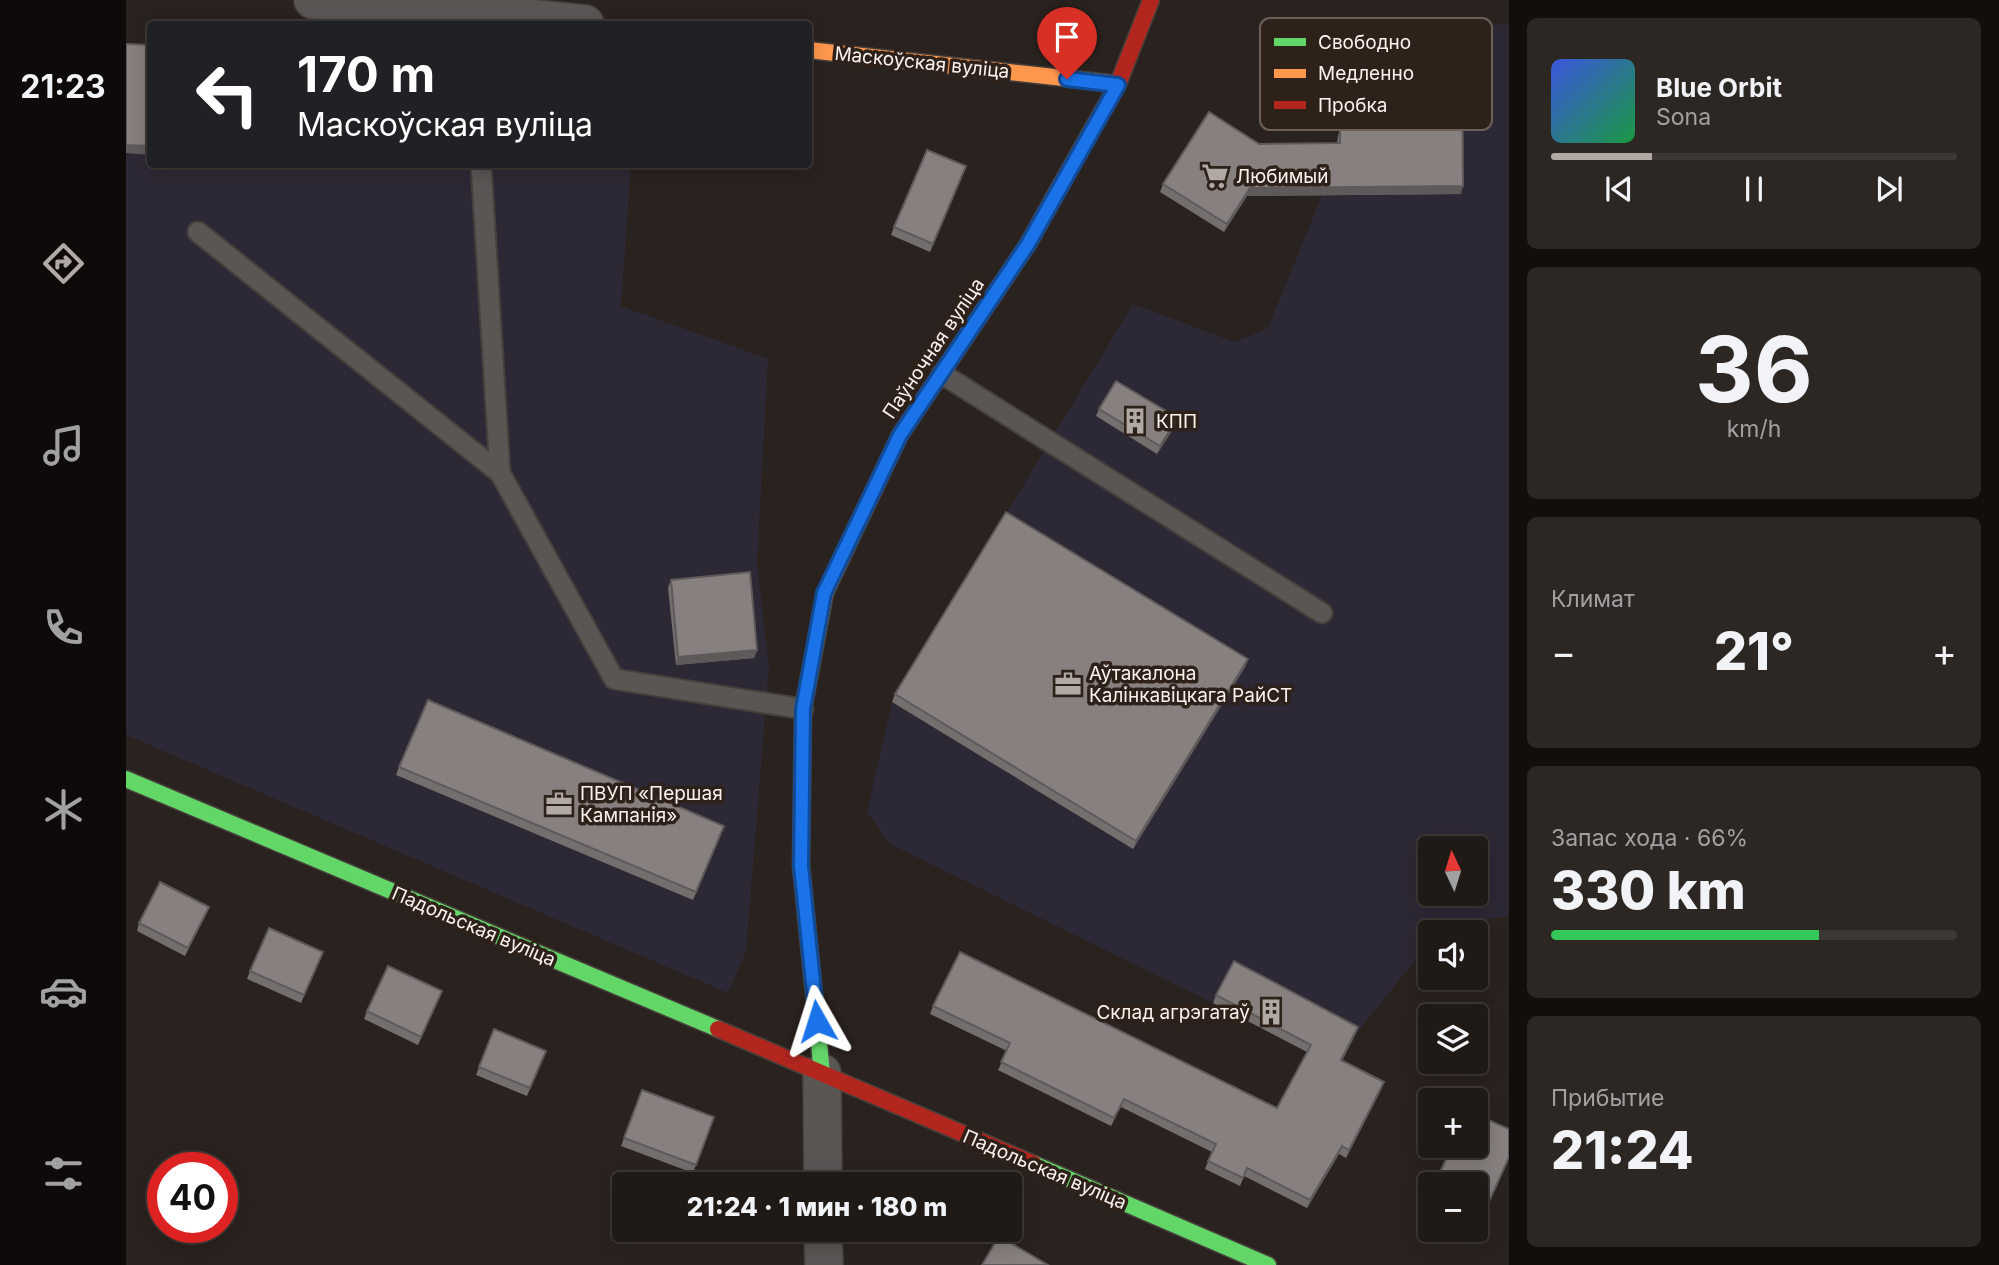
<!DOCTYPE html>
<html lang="ru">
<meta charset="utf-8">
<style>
body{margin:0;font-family:Inter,sans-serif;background:#2d2723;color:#f1f3f6;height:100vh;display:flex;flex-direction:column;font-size:26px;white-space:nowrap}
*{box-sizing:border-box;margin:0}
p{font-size:23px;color:#a2a1a1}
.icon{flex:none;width:38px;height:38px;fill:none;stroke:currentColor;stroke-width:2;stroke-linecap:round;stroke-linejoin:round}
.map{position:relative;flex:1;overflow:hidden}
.drawer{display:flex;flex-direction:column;gap:18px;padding:18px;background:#120e0c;width:490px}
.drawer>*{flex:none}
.banner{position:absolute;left:21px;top:21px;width:665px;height:147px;border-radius:7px;box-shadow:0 4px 18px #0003,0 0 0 2px #3d3835;background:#202124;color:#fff;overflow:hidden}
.needle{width:46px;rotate:356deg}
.buttons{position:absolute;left:1292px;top:836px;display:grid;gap:14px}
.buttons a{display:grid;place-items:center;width:70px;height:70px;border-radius:7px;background:#201a16;box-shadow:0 4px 18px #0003,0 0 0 2px #3d3835;font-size:35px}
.speed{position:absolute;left:21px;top:1152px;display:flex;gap:14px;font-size:35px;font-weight:700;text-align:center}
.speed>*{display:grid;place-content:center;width:91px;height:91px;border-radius:50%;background:#201a16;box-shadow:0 4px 18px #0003,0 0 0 2px #3d3835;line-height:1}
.speed .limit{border:10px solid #d22;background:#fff;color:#111}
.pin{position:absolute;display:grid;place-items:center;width:60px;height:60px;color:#fff;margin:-72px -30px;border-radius:50% 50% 50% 0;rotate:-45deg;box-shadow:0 0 7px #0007}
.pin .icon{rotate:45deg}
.me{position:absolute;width:77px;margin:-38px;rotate:354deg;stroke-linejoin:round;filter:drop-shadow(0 0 5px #0008)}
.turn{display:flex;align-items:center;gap:24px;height:147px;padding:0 35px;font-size:32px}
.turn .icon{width:91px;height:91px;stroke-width:2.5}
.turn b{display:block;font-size:49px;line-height:60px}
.big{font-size:52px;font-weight:800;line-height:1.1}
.drawer .widget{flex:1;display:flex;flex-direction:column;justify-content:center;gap:10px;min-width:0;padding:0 24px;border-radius:10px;background:#2d2723}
.drawer .dial{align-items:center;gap:0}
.dial b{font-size:91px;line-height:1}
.song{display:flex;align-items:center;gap:21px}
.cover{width:84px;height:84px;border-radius:10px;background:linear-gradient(135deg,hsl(230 70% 55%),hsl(140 70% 35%))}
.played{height:7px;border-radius:4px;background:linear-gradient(90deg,#b2a9a5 25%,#3d3835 25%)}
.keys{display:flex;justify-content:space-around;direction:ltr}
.heat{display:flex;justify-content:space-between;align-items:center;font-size:38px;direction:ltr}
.charge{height:10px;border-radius:5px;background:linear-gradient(90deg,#34c759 66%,#3d3835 0)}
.trip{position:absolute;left:486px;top:1172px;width:410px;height:70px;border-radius:7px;background:#201a16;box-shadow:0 4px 18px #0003,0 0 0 2px #3d3835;font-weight:800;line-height:70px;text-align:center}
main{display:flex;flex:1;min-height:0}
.tabs{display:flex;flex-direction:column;width:126px;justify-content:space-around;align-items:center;background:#0d0a09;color:#a2a1a1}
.tabs .icon{width:49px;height:49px}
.tabs .current{color:#b2a9a5}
.tabs b{font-size:32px;color:#f1f3f6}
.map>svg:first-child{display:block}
.industrial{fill:#2d2835;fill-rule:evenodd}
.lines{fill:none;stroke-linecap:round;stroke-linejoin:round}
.lane-casing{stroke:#46403c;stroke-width:23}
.street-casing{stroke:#46403c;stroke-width:40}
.fast-casing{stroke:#46403c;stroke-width:19}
.slow-casing{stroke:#46403c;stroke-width:19}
.jam-casing{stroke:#46403c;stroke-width:19}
.lane{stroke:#595654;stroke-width:19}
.street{stroke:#595654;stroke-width:37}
.fast{stroke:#63d668;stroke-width:16}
.slow{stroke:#ff974d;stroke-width:16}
.jam{stroke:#b3261e;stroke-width:16}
.wall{fill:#746e6d}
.shaded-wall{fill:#5e5a59}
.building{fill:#87807f;stroke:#5e5a59;stroke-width:2}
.route-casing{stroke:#114b97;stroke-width:18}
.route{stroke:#1a73e8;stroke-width:12}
.labels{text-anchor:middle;stroke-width:7;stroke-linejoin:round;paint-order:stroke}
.street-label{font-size:19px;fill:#fbf2ed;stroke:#2e211a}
.poi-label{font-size:19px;fill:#fbf2ed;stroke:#2e211a;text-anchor:start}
.key{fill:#2e211a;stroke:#6c6059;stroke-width:2}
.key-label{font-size:19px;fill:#fbf2ed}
</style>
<main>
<nav class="tabs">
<b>21:23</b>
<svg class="icon current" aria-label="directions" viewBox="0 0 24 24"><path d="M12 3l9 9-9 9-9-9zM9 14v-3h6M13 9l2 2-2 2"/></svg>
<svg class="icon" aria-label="music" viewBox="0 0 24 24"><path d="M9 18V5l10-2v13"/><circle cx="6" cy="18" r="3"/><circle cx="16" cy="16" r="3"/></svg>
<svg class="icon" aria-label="phone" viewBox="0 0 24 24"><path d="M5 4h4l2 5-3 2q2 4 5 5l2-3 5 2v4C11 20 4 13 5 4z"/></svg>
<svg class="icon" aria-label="climate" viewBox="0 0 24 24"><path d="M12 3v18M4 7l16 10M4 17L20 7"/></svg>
<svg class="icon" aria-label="car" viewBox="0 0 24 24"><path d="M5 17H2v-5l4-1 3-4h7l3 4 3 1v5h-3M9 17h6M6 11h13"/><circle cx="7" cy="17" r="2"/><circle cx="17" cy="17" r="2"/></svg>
<svg class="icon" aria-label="filters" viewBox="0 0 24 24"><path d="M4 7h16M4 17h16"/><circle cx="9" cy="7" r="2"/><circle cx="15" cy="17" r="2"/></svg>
</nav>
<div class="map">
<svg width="1383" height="1265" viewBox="0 0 1383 1265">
<rect width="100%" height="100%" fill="#2a221e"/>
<path class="industrial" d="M1383,24v892l-66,10 -6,7h-7v9l-71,88 -21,38 -125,-65 -323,-159 -23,-32 25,-110 241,-398 102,38 33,-14 54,-133 137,-169zM1304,849h45v45h-45z
M0,52l24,1v111l481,1 -10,141 147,53 -11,204 12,103 -23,286 -18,41 -602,-258z"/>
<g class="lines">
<g class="lane-casing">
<path id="lane" d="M355,164l19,309
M72,232l302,241 114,206 189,30
M816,374l380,239"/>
</g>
<g class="street-casing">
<path id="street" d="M187,0l158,12 114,12
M696,1073l1,112
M697,1230l1,35"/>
</g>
<g class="fast-casing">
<path id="fast" d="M683,678l-6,31 -2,157 21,207
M0,779l592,250
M908,1164l234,101"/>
</g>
<g class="slow-casing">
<path id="slow" d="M682,50l310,34
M683,678l16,-85 75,-158 128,-191 34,-61"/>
</g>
<g class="jam-casing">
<path id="jam" d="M936,183l56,-99 33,-84
M592,1029l316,135"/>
</g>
<use href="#lane" class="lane"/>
<use href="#street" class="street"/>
<use href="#fast" class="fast"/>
<use href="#slow" class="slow"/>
<use href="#jam" class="jam"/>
</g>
<path class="wall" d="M1336,18l-1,176 -214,2 -23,36 -64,-40 3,-8 96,-40 78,-1 1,-7 2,-8 36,-1v-63l-107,1v-38l3,-8z
M837,174l-33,78 -39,-17 3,-8z
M973,409l79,9 -3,8 -18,28 -61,-38z
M545,580l86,70 -3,8 -78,7 -8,-77z
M1122,659l-3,8 -112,182 -241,-147 3,-8z
M273,767l322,67 -28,66 -297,-125z
M83,907l-24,49 -48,-25 2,-8z
M194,960l-19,43 -54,-24 3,-8z
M1090,995l142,32 -3,8 -13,26 39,29 -35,68 -7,-4 -32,54 -63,-32 -4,10 -35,-17 7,-17 -91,-45 -10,19 -113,-56 9,-19 -77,-37 3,-8 344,102 30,-56 -94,-49z
M313,999l-21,46 -54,-26 3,-8z
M368,1029l52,22 -19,45 -51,-21z
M516,1090l72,27 -21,56 -72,-27z
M1383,1129v30l-24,53 -10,-4v-23h-40l17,-39z"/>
<path class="shaded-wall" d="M1252,56l-2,8 -107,1 3,-8z
M0,145l24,1v9l-24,-2z
M633,164h22l-1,3z
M1337,186l-2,8 -214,2 -23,36 3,-8 23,-36z
M1052,418l-3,8 -18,28 3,-8z
M631,650l-3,8 -78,7 2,-8z
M1122,659l-3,8 -112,182 3,-8z
M83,907l-3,8 -21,41 3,-8z
M1232,1027l-3,8 -17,33 3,-8z
M1258,1082l-3,8 -35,68 3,-8z
M1216,1146l-3,8 -32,54 3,-8z"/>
<path class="building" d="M1336,18l1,168 -213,2 -23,36 -64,-40 46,-72 50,32 81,-1v-15l39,-1 -1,-71 -106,1v-38z
M0,44l24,1v101l-24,-1z
M801,150l39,16 -33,78 -39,-17z
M990,381l62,37 -18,28 -61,-37z
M880,512l242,147 -112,182 -241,-147z
M624,572l7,78 -79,7 -7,-77z
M302,700l296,126 -28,66 -297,-125z
M34,882l49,25 -21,41 -49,-25z
M143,928l54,24 -19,43 -54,-24z
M834,952l317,156 34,-63 -95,-50 18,-34 124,66 -17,33 43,22 -35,68 -7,-4 -32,54 -63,-32 -4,10 -35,-17 8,-17 -92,-45 -10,19 -113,-56 9,-19 -77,-37z
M262,966l54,25 -21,46 -54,-26z
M368,1029l52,22 -16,37 -51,-21z
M516,1090l72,27 -18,48 -72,-27z
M1349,1114l34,15v28l-21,47 -13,-6v-13h-30l-9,-4 16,-35h23z
M873,1236l49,29h-66z"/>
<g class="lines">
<g class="route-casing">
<path id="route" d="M691,1021l-16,-155 2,-157 21,-116 76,-158 128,-191 90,-159 -51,-6"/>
</g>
<use href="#route" class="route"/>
</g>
<defs>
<g id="supermarket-bare" transform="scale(2.1)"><path d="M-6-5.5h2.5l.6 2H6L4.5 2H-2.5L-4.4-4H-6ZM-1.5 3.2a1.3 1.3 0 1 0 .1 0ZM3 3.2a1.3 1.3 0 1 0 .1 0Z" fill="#b2a9a5" stroke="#2e211a" stroke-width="2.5" paint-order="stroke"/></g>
<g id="building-bare" transform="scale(2.1)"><path d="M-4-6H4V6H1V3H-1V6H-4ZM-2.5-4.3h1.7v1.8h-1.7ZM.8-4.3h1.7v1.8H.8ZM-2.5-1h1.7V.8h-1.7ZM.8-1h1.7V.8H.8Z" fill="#b2a9a5" stroke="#2e211a" stroke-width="2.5" paint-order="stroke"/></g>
<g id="office-bare" transform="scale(2.1)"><path d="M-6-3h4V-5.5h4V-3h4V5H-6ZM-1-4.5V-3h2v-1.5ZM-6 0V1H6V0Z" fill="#b2a9a5" stroke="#2e211a" stroke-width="2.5" paint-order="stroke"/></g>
</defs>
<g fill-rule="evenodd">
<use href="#supermarket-bare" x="1089" y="176"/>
<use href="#building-bare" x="1009" y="421"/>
<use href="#office-bare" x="942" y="684"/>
<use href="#office-bare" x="433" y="804"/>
<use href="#building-bare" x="1145" y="1012"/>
</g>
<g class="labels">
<g class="street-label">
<text transform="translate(796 62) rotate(6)" y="7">Маскоўская вуліца</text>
<text transform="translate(807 348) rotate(-56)" y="7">Паўночная вуліца</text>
<text transform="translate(348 926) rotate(23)" y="7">Падольская вуліца</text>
<text transform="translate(919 1169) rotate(23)" y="7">Падольская вуліца</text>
</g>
<g class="poi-label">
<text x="1110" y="183">Любимый</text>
<text x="1030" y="428">КПП</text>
<text x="963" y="680">Аўтакалона<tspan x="963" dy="22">Калінкавіцкага РайСТ</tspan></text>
<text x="454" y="800">ПВУП «Першая<tspan x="454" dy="22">Кампанія»</tspan></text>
<text x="1124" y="1019" text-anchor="end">Склад агрэгатаў</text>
</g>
</g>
<rect x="1134" y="18" width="232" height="112" rx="10" class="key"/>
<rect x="1148" y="38" width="32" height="8" fill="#63d668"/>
<rect x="1148" y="69" width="32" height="9" fill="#ff974d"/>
<rect x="1148" y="101" width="32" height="8" fill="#b3261e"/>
<g class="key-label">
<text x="1192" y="49">Свободно</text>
<text x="1192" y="80">Медленно</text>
<text x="1192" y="112">Пробка</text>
</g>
</svg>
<div class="buttons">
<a><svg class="needle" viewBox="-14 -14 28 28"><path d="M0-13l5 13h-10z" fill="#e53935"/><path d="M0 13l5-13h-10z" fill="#a2a1a1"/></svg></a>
<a><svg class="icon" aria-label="sound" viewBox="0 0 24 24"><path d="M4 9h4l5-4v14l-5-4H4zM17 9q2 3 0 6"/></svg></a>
<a><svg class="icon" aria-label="layers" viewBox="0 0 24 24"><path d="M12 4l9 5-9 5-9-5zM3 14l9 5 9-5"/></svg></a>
<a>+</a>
<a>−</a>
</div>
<div class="speed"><div class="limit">40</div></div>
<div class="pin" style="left:941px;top:79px;background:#d93025"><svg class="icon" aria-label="arrive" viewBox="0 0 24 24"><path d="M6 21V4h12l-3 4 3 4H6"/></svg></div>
<svg class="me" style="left:691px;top:1021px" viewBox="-20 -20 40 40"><path d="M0-17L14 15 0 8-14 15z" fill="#1a73e8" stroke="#fff" stroke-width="4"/></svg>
<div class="trip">21:24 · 1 мин · 180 m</div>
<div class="banner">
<div class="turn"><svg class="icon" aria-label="left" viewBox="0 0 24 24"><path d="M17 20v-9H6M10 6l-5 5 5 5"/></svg><div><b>170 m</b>Маскоўская вуліца</div></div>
</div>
</div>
<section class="drawer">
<div class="widget">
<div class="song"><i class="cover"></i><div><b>Blue Orbit</b><p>Sona</p></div></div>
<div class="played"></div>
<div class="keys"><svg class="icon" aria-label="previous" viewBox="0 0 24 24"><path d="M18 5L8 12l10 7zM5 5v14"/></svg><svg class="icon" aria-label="pause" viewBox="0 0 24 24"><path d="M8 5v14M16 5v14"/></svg><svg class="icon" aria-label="next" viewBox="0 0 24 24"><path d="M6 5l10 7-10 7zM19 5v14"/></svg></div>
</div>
<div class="widget dial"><b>36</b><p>km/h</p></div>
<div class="widget"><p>Климат</p>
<div class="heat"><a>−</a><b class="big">21°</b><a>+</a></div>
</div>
<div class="widget"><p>Запас хода · 66%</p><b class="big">330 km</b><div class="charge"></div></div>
<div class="widget"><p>Прибытие</p><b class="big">21:24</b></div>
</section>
</main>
